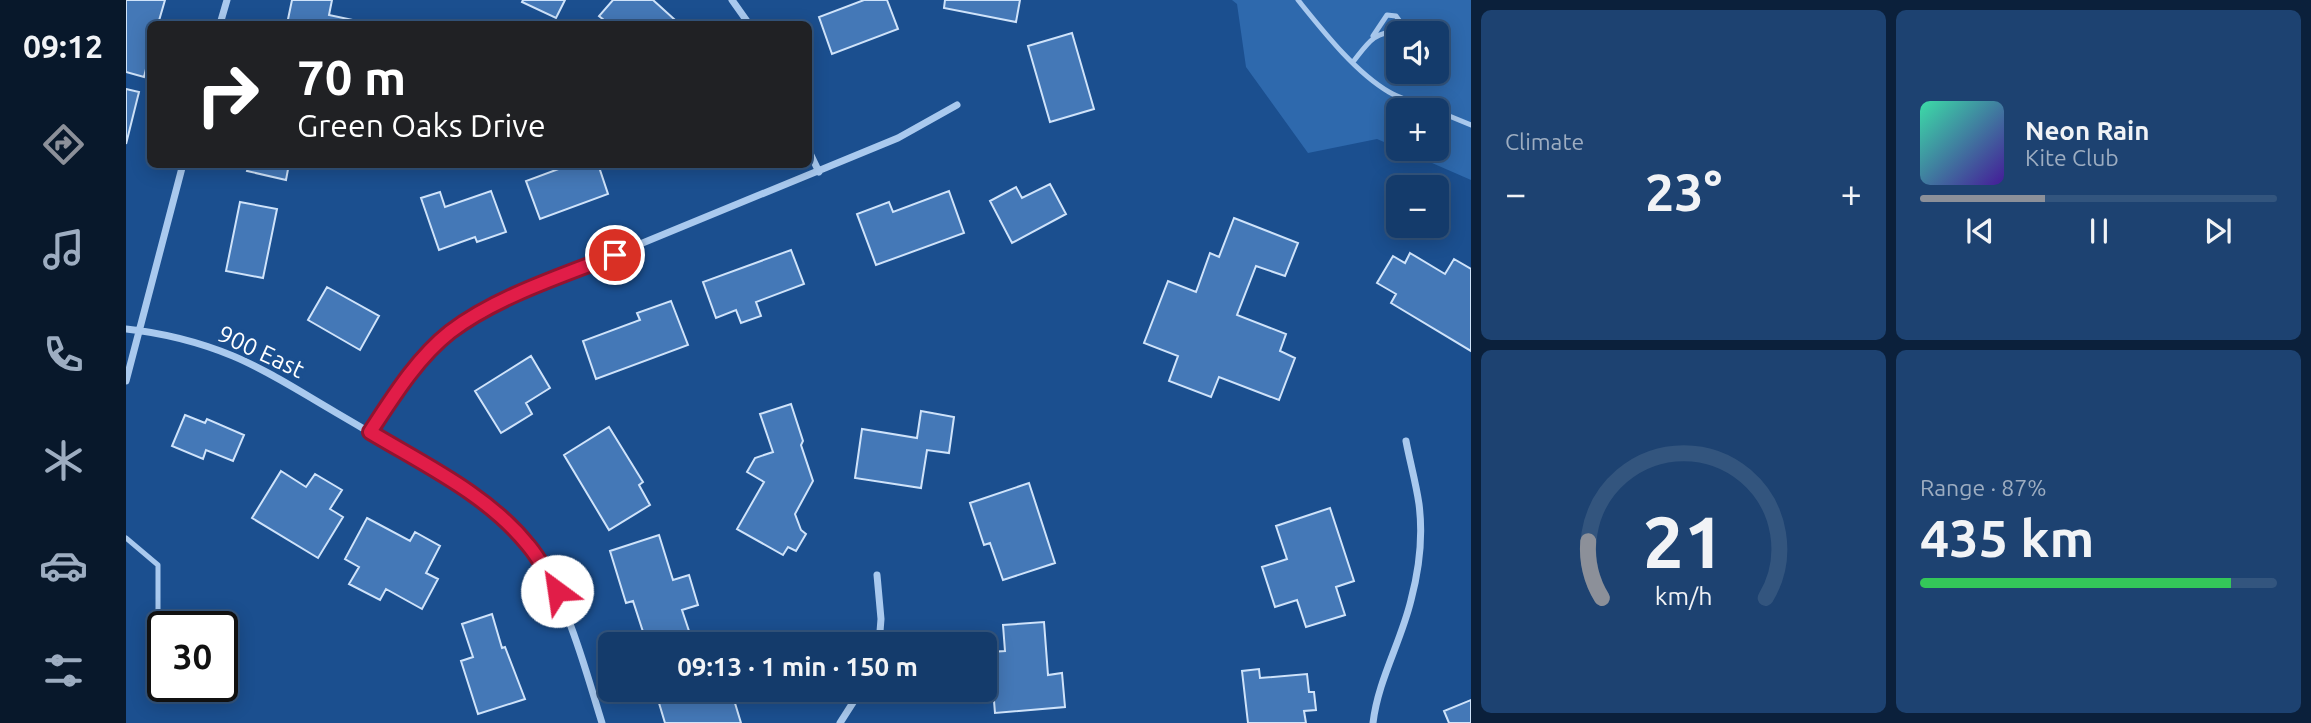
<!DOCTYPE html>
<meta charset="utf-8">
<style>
body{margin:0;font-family:Ubuntu,sans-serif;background:#1d4271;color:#f1f3f6;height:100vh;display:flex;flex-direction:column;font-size:26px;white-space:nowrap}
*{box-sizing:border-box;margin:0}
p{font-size:23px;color:#9dadc1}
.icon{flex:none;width:38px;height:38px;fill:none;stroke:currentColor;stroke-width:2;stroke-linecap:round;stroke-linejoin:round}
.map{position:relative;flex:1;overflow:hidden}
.drawer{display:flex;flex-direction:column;gap:10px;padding:10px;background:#0b203b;width:840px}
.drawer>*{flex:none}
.top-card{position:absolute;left:21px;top:21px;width:665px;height:147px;border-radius:10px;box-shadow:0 4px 18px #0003,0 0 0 2px #33557e;background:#202124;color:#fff;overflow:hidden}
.controls{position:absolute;left:1260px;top:21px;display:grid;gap:14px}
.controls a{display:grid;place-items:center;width:63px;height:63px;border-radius:10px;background:#143b6b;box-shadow:0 4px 18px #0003,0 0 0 2px #33557e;font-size:35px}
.speed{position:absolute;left:21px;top:611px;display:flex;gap:14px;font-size:35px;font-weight:700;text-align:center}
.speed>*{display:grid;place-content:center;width:91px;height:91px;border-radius:50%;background:#143b6b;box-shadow:0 4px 18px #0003,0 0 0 2px #33557e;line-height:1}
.speed .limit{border:4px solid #111;border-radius:10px;background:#fff;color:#111}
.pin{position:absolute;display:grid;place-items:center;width:60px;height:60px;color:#fff;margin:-30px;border:4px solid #fff;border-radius:50%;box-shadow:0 2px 7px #0007}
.me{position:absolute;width:77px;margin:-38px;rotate:329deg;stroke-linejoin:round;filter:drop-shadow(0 0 5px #0008)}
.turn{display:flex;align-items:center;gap:24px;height:147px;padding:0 35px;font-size:32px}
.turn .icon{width:91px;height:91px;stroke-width:2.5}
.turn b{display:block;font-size:49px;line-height:60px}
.big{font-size:52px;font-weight:700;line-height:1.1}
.drawer .tile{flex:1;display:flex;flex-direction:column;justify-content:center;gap:10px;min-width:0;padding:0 24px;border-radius:10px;background:#1d4271}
.drawer .dial{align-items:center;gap:0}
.dial svg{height:182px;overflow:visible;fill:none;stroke:#33557e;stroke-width:7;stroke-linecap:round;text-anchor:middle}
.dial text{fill:#f1f3f6;stroke:none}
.song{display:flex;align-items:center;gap:21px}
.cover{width:84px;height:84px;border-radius:10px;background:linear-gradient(135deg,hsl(160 70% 55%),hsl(260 70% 35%))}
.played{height:7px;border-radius:4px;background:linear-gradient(90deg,#8c9099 35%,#33557e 35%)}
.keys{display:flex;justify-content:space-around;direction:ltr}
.heat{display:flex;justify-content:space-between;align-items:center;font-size:38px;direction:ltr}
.charge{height:10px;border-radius:5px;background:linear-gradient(90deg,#34c759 87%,#33557e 0)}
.drawer .tiles{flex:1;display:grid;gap:10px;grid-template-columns:repeat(2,1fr)}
.trip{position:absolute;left:472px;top:632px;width:399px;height:70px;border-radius:10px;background:#143b6b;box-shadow:0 4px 18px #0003,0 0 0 2px #33557e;font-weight:700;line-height:70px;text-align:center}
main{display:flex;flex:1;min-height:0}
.dock{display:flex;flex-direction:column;width:126px;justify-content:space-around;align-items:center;background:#08182b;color:#9dadc1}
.dock .icon{width:49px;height:49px}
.dock .on{color:#8c9099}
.dock b{font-size:32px;color:#f1f3f6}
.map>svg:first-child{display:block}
.green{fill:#2e69ad;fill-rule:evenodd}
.building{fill:#4478b7;stroke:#cfe3fa;stroke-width:2}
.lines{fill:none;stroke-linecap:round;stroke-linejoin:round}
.lane{stroke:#a9c9ee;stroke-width:5}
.street{stroke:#a9c9ee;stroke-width:7}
.route-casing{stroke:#92132f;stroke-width:18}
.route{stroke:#e11d48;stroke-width:12}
.labels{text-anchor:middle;stroke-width:7;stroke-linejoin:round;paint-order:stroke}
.street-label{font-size:24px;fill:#fff;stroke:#1b4f8f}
</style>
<main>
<nav class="dock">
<b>09:12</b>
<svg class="icon on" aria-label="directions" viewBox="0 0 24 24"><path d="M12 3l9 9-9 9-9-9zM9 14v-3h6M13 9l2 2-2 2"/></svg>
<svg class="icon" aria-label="music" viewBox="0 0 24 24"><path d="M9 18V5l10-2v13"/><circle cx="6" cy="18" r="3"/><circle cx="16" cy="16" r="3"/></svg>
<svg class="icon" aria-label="phone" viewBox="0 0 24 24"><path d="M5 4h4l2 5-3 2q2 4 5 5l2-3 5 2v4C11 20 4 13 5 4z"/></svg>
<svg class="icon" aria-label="climate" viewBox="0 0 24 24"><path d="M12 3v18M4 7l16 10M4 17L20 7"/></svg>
<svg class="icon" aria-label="car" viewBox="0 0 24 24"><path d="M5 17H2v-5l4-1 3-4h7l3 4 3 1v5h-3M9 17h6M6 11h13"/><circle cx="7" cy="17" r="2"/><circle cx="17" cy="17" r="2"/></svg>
<svg class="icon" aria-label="filters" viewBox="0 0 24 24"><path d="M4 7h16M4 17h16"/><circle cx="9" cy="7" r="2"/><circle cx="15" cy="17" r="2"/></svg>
</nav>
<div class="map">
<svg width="1345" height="723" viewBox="0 0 1345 723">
<rect width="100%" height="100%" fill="#1b4f8f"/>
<path class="green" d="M1106,0h239v180l-71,-31h37v-39h-39v38l-21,-9 -69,14 -62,-86 -9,-63zM1272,33h39v39h-39z"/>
<path class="building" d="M0,0h39l-7,24h-8v29l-6,24 -18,-5z
M166,0h40l-3,15 33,7 -1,2h-74z
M397,0h42l-9,18 -34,-16z
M487,0h40l21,19 -2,1 5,4h-68l-10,-8z
M738,0h23l11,29 -66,25 -13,-37z
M819,0h75l-4,22 -72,-14z
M946,33l22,76 -44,13 -22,-76z
M0,89l13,3 -13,52z
M123,164h40l-3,16 -39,-9z
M446,164h26l10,30 -68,25 -14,-38z
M924,184l16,30 -54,29 -22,-42 26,-14 6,11z
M365,191l15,41 -29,10 -2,-5 -36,13 -18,-52 19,-6 5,15z
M823,191l15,42 -88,32 -19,-51 32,-12 4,10z
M114,202l37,7 -14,69 -37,-7z
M1108,218l64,25 -13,33 -29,-10 -19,49 49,19 -6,17 15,7 -16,42 -60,-23 -8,20 -42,-16 9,-25 -34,-13 24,-62 28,11 14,-39 9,4z
M665,250l13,34 -48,18 5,14 -20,7 -5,-13 -20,8 -13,-36z
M1284,253l35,21 9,-15 17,10v82l-80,-48 5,-9 -19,-11 16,-27 12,7z
M201,287l52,29 -19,34 -52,-30z
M545,301l17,44 -92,34 -13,-38 57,-21 -3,-7z
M405,356l19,32 -24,15 6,11 -31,19 -26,-42z
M665,404l12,37 -2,4 12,36 -18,33 6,16 5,4 -10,17 -8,-4 -5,8 -46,-26 27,-47 -17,-10 8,-14 18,-6 -13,-38z
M795,411l33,6 -5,36 -22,-3 -6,38 -66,-10 7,-49 55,9z
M59,415l20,8 2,-4 37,16 -11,26 -27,-11 -3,9 -31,-13z
M483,427l34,55 -4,3 11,20 -41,25 -45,-75z
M155,471l25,16 9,-13 27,16 -12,19 13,8 -25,41 -66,-40z
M903,483l26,80 -52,17 -13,-37 -6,2 -14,-42z
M1204,508l24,73 -18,6 9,28 -39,12 -9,-27 -22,7 -13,-40 25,-8 -11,-33z
M241,518l43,23 5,-9 25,14 -14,27 12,6 -16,30 -36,-20 -6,11 -31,-16 10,-17 -14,-8z
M533,535l14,45 16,-5 9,30 -16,5 11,33 -4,1h-42l-14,-43 -7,2 -16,-52z
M366,614l10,34 3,-1 20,52 -47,15 -17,-53 12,-4 -11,-33z
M918,622l4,53 14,-2 3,34 -70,6 -5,-61 15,-1 -2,-26z
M1133,669l1,9 47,-4 2,18h5l2,18 -12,1 2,12h-58l-6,-52z
M542,690h63l10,33h-76l-9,-30z
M1345,700v23h-22l-5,-12z"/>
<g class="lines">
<path class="lane" d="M1172,0c25,31 57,72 91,92 14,8 31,13 46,18
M1227,62c15,-19 20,-30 46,-31l2,-8 -5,-7 -9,-1 -14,21
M1311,111l34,14
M0,538l32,27v63"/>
<path class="street" d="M606,0l17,24
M94,24l7,-24
M682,149l11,23
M0,329c37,4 73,13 107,27 36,15 69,37 102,56 31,18 61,36 92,55 37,22 76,45 103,81 38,52 53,114 72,175
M0,381l57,-217
M244,432l22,-33 38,-48 20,-19 25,-16 63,-30 360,-148 59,-33
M751,575l4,44 -2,25
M714,723l21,-33
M1247,723c5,-43 28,-81 38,-123 8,-30 12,-65 8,-96 -3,-21 -9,-42 -13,-63"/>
</g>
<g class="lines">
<g class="route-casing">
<path id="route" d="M431,591c-9,-16 -17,-32 -29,-46 -40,-50 -103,-80 -158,-113 23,-35 47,-74 80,-100 46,-35 111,-56 165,-77"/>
</g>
<use href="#route" class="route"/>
</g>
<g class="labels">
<g class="street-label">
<text transform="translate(135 352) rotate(25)" y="8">900 East</text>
</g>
</g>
</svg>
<div class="controls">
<a><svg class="icon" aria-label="sound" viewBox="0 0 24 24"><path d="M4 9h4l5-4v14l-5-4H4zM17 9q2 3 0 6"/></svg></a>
<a>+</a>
<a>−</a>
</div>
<div class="speed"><div class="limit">30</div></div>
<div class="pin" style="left:489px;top:255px;background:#d93025"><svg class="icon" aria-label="arrive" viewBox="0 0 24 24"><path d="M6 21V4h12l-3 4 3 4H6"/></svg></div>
<svg class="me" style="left:431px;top:591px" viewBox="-20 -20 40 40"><circle r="19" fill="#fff"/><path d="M0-13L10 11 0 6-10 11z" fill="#e11d48"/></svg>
<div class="trip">09:13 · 1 min · 150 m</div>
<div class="top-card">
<div class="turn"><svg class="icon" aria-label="right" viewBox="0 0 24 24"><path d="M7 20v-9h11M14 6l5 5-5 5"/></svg><div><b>70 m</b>Green Oaks Drive</div></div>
</div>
</div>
<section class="drawer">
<div class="tiles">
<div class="tile"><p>Climate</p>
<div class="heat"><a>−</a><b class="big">23°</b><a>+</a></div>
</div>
<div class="tile">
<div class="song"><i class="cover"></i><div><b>Neon Rain</b><p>Kite Club</p></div></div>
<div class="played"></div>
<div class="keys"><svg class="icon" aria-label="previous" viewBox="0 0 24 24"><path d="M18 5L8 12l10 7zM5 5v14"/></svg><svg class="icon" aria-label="pause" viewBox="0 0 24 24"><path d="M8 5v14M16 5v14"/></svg><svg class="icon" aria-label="next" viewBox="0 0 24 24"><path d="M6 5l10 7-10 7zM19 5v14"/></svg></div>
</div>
<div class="tile dial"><svg viewBox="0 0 100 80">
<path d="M14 69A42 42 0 1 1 86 69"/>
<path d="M14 69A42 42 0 0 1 8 44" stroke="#8c9099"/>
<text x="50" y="56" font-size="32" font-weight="700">21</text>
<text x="50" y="72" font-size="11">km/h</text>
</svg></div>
<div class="tile"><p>Range · 87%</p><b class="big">435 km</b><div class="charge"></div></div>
</div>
</section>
</main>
